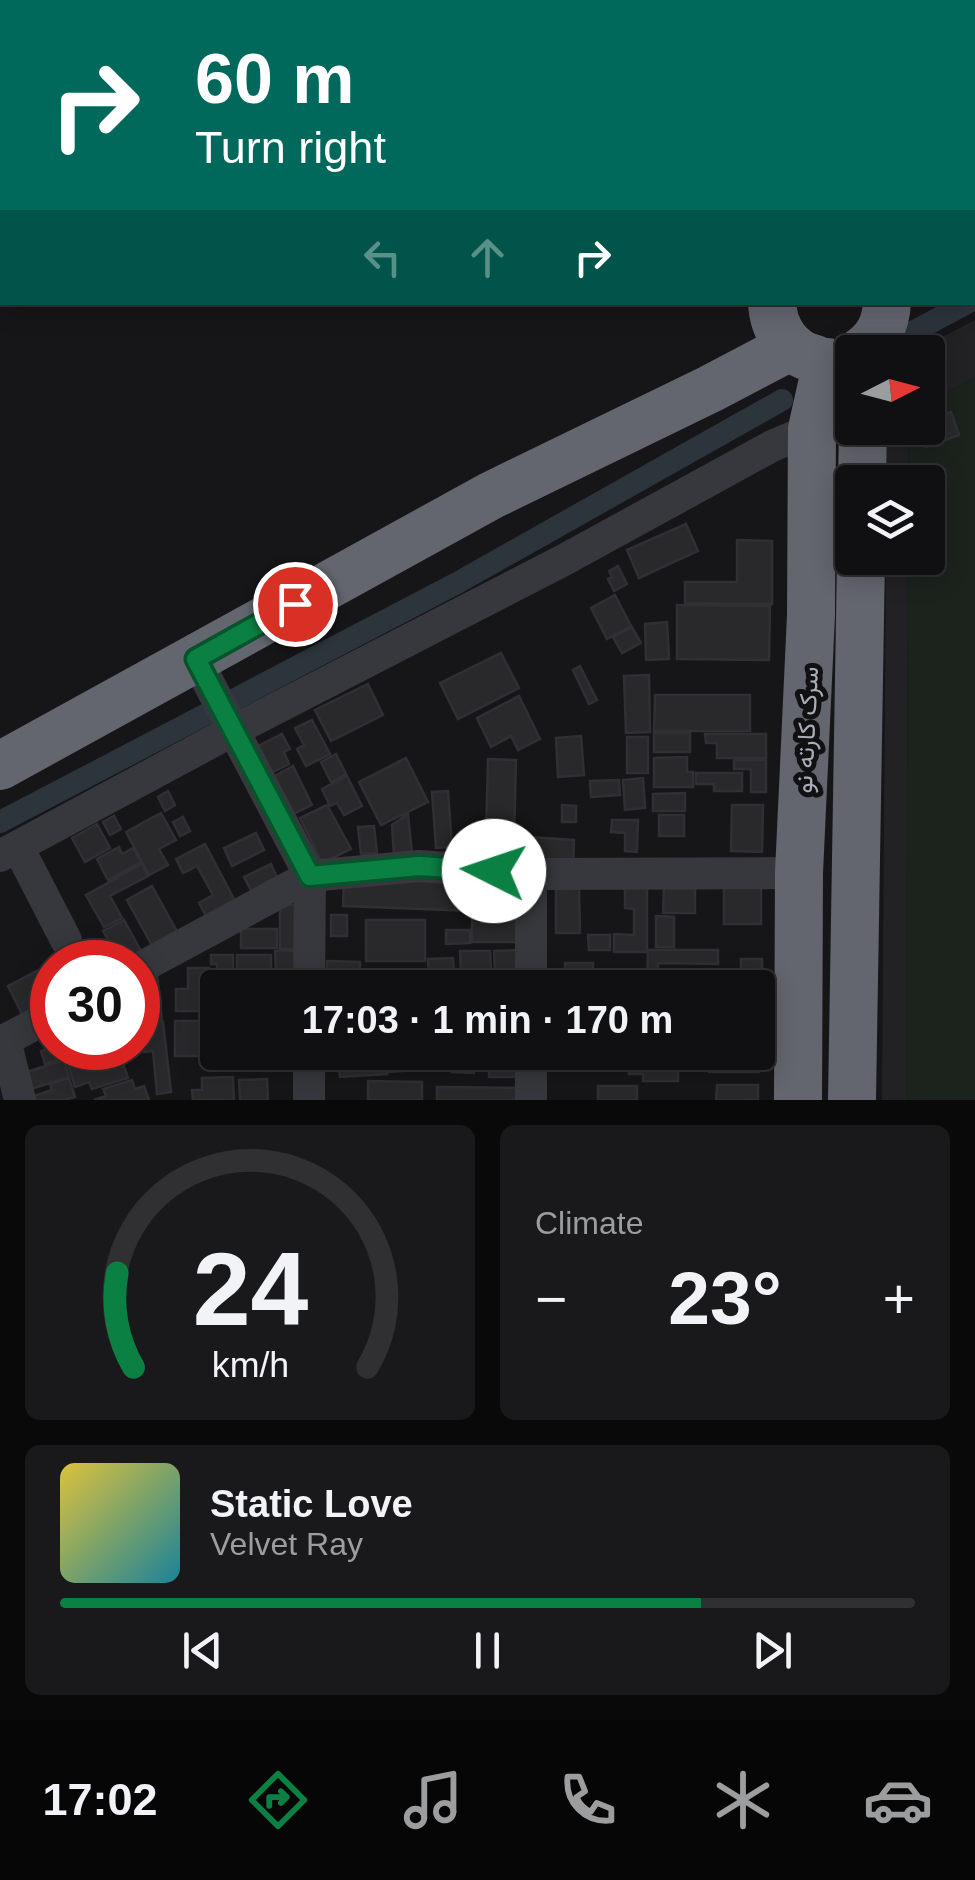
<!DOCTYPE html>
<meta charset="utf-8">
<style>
body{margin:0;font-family:Arial,Vazirmatn,sans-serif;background:#19191b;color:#f1f3f6;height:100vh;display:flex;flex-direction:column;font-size:38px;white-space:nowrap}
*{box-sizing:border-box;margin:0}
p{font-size:32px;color:#9c9d9f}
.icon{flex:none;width:55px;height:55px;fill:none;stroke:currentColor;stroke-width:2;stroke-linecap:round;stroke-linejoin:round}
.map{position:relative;height:1100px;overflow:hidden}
.panel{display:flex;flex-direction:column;gap:25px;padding:25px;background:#09090a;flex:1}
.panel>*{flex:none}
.guide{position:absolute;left:0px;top:0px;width:975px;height:305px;box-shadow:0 5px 25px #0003,0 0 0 2px #303032;background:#00695c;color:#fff;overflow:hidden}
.needle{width:65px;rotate:84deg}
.controls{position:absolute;left:835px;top:335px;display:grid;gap:20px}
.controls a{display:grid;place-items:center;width:110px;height:110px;border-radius:10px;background:#101012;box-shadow:0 5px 25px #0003,0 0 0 2px #303032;font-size:50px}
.speed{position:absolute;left:30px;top:940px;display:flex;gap:20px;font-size:50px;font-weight:700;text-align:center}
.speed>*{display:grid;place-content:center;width:130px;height:130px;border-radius:50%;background:#101012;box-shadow:0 5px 25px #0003,0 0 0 2px #303032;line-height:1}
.speed .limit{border:15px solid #d22;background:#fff;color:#111}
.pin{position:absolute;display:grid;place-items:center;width:85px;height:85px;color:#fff;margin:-42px;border:5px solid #fff;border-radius:50%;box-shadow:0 2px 10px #0007}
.me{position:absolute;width:110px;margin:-55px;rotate:274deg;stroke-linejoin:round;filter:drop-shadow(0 0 8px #0008)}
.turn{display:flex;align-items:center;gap:35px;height:210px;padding:0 30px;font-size:45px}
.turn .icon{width:130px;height:130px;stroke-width:2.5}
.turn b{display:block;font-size:70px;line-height:85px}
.lanes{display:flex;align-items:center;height:95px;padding:0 30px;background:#0003;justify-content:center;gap:50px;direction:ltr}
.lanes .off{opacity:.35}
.big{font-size:75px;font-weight:800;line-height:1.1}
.panel .tile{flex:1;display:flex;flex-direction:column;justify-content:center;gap:15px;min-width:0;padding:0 35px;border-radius:15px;background:#19191b}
.panel .dial{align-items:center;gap:0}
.dial svg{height:260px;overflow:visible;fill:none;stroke:#303032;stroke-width:7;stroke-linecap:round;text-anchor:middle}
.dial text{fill:#f1f3f6;stroke:none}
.song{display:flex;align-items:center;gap:30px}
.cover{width:120px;height:120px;border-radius:15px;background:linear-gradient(135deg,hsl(50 70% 55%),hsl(190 70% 35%))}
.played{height:10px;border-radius:5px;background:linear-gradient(90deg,#0b8043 75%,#303032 75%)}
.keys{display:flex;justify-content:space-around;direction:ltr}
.heat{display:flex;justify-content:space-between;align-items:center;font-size:55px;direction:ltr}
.panel .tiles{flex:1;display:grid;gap:25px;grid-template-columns:1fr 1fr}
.tile:last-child{grid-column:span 2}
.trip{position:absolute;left:200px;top:970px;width:575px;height:100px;border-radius:10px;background:#101012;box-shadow:0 5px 25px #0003,0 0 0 2px #303032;font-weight:800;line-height:100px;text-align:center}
.tabs{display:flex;height:160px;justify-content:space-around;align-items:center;background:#060607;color:#9c9d9f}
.tabs .icon{width:70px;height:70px}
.tabs .on{color:#0b8043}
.tabs b{font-size:45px;color:#f1f3f6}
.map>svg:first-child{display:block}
.built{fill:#222225}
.green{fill:#1c231d}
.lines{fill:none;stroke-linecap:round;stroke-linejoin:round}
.canal{stroke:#2c353c;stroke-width:22}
.building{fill:#29292c;stroke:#303034;stroke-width:2.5}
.minor{stroke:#37383d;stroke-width:32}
.major{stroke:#53555c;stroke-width:40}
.highway{stroke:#63666e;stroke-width:48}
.route-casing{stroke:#07532c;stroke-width:25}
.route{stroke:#0b8043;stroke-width:18}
.labels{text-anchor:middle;stroke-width:10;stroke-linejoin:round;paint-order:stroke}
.street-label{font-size:25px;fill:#a8adb8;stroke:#111113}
</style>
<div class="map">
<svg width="975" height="1100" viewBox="0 0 975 1100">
<rect width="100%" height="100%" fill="#161618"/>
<path class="built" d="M975,320v57l-47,26v-51h-15z
M887,428h22l-1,54h-22z
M886,558h22l-2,542h-24z"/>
<path class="green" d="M975,377v723h-69l2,-542h20v-76h-20l1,-54h19v-25z"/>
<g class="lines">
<path class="canal" d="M879,350l90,-48
M0,822l457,-239 325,-183"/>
</g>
<path class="building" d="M951,412l8,23 -33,12 -7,-19h9v-8z
M928,502h8v37l-8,-1z
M686,524l12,27 -59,27 -12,-28z
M737,540l35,1v63l-87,-1v-21h52z
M618,566l9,18 -13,7 -6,-12 4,-2 -3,-6z
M615,595l16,31 -24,13 -16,-31z
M677,605l93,1 -1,54 -92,-1z
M667,622l2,37 -23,1 -1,-36z
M632,627l9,16 -19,10 -9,-16z
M501,653l18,35 -61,31 -18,-36z
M580,666l17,34 -8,4 -16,-34z
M649,675l1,57 -24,1 -2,-57z
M368,684l15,31 -52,26 -16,-31z
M655,695h95v36h-96z
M519,696l21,43 -22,11 -7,-14 -20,11 -14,-29z
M312,720l18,34 -24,12 -9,-17 7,-4 -9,-17z
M654,733h36v19h-36z
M282,734l8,15 -6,3 5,12 -20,10 -13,-27z
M705,734h61v24h-49v-15h-11z
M581,736l3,39 -26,2 -2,-39z
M627,737h21v36h-21z
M336,754l10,20 -15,8 -10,-20z
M687,757v15h6v15h-39v-29z
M406,758l22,44 -47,23 -22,-43z
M488,759l28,1 -2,77h-28z
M734,760h32v32h-15v-23h-17z
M293,766l19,39 -21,10 -18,-38z
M696,773h46v18h-28v-7h-18z
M347,776l15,30 -18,9 -7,-12 -7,3 -8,-17z
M643,778l2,30 -20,2 -2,-30z
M619,780l1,15 -29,2 -1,-16z
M168,791l7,14 -10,6 -7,-14z
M448,791l4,56 -16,1 -4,-56z
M685,793v18h-32v-17z
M327,805l24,44 -29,14 -22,-45z
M562,805l14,1v16h-14z
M732,805h31l-1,47 -31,-1z
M161,813l15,27 -17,9 9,16 -19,10 -23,-43z
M408,814l4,40 -18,2 -2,-31z
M659,815h25v21h-25z
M114,816l7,13 -11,6 -7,-13z
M183,817l7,14 -10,5 -7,-14z
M612,820h26l-1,32 -12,-1v-18l-14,-1z
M97,824l13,24 -25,14 -13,-24z
M374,826l3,27 -16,1 -3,-27z
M256,833l8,17 -32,16 -8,-18z
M528,837l46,3 -1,28 -47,-2z
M205,844l30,57 -29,15 -7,-13 14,-8 -16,-29 -14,7 -7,-14z
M119,847l3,7 11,-6 8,14 -33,18 -11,-21z
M142,864l6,12 -38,20 12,22 -18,9 -18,-32z
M271,864l8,18 -26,12 -9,-17z
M344,877l130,5 -1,29 -130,-5z
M487,883h38v59h-53v-26h15z
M152,886l27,49 -25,14 -27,-49z
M664,886h31v27h-32z
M556,887h23l1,46h-24z
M625,887h22v65h-33v-18l20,1v-26l-9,-1z
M724,887h37v37h-37z
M280,905h25l-1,44h-24z
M331,915h16v21h-16z
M656,916l18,1v30h-18z
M124,920l18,33 -21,9 -18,-31z
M366,920h59v41h-59z
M241,929h36v19h-36z
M446,930h24v13l-24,1z
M588,935h22v15h-21z
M526,950l1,30 -32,1 -1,-30z
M648,950h70v14l-60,-1v25h-11z
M275,951h30v35h-25v-11h-4z
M460,951h30l1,22 -30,1z
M211,955h22v33h-15v21l-1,-45h-6z
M237,955h34v33h-34z
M453,958l2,30h-19l-1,-17 -6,1 -1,-13z
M741,959h21v51h-4v-22h-17z
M327,961l33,1v26h-33z
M565,963h28v17h-16v8h-12z
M50,964l2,5v30l-30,15 -14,-28z
M188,968h21v43h-33v-22h12z
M157,974l5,47 -18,2 -6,-40z
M473,977h16v11h-16z
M175,1021h27v35h-27z
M163,1022l8,70 -14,2 -4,-43 -9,1 -2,-19 8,-1 -1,-8z
M52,1031v17h7l4,11 -18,5 -4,-13 6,-2 -5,-15z
M90,1048h28l10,30 -36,11 -3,-7 -14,5 -9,-30 25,-7z
M254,1052h18v14h-18z
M282,1052h19v18h-20z
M401,1052h25l1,17 -38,3v-9l23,-2v-8z
M489,1052h35v25h-35z
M625,1052h20v12h33v17h-35v-7h-14v-10h-4z
M683,1052h24v18h-24z
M709,1052h22v4h28v16h-50z
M386,1053l1,21 -47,3 -2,-21z
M434,1056h40v17l-22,-1v-5h-18z
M64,1060l5,17 -44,14 -5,-17z
M233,1077l1,23h-41l-1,-10h10v-12z
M69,1078l6,19 -11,3h-35l-1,-2 24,-8 -2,-6z
M267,1079l1,21h-28l-1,-20z
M132,1080l3,9 9,-3 5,14h-55l12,-4 -3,-7z
M368,1081l54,1v18h-54z
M717,1085h41v15h-42z
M598,1086h39v14h-39z
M437,1087l88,1v12h-88z"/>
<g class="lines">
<path class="minor" d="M972,35l3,-2
M196,659l114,217 -1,112
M18,847l48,93
M0,856l232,-125 330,-170 210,-115 40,-17
M531,874v114
M138,969l172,-93 109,-10 112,8 268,-1
M531,1052v48
M20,1100l-15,-60 47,-25
M309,1100v-48"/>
<path class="major" d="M817,0v2"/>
<path class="highway" d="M972,219l3,-2
M972,268l3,-1
M772,302c1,27 17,51 43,57
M860,352c18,-12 26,-28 27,-50
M862,482l1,-54
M0,766l492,-271 218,-106 80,-42
M798,1100l1,-227 12,-258 1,-186 15,-67
M852,1100l9,-542"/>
</g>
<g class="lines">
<g class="route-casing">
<path id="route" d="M295,604l-99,55 114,217 109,-10 75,5"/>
</g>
<use href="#route" class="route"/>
</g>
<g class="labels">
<g class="street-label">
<text transform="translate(806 730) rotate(-87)" y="9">سرک کارته نو</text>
</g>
</g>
</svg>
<div class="controls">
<a><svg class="needle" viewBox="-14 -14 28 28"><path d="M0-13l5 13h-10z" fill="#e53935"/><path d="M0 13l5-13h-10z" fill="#9c9d9f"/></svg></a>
<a><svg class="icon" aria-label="layers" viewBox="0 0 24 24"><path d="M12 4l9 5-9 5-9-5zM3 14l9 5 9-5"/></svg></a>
</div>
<div class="speed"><div class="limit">30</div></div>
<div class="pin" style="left:295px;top:604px;background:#d93025"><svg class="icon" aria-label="arrive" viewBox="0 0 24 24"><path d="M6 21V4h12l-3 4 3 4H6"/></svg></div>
<svg class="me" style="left:494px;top:871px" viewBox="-20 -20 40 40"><circle r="19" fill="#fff"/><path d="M0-13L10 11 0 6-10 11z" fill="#0b8043"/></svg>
<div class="trip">17:03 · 1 min · 170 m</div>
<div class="guide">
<div class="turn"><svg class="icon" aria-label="right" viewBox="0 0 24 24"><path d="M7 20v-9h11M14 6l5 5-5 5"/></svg><div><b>60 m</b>Turn right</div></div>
<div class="lanes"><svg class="icon off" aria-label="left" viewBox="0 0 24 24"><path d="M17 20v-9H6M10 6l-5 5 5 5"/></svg><svg class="icon off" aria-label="ahead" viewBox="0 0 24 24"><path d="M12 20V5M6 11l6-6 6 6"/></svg><svg class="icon" aria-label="right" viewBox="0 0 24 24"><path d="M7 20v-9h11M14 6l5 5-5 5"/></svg></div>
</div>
</div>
<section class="panel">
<div class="tiles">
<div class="tile dial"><svg viewBox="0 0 100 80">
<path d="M14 69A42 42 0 1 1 86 69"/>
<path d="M14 69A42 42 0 0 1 9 40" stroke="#0b8043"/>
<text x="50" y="56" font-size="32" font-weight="700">24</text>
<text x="50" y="72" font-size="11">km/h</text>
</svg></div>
<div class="tile"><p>Climate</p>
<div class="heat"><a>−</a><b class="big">23°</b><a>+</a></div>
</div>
<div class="tile">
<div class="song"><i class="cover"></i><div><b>Static Love</b><p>Velvet Ray</p></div></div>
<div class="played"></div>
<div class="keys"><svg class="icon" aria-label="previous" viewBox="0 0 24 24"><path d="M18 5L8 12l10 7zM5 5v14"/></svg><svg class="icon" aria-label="pause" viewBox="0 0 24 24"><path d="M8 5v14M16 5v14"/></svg><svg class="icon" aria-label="next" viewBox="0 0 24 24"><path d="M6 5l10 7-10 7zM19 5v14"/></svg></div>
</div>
</div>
</section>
<nav class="tabs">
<b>17:02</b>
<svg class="icon on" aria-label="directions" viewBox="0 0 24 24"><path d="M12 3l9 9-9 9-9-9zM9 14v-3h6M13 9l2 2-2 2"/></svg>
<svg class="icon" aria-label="music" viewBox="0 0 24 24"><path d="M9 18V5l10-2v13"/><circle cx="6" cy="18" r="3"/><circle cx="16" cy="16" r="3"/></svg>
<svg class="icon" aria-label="phone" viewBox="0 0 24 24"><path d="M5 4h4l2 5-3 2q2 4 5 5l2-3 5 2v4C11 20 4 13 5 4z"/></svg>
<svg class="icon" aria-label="climate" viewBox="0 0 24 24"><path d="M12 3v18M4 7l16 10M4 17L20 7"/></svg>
<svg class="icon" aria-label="car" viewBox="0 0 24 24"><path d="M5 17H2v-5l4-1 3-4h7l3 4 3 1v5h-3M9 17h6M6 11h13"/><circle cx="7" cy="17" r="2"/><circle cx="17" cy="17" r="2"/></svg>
</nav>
